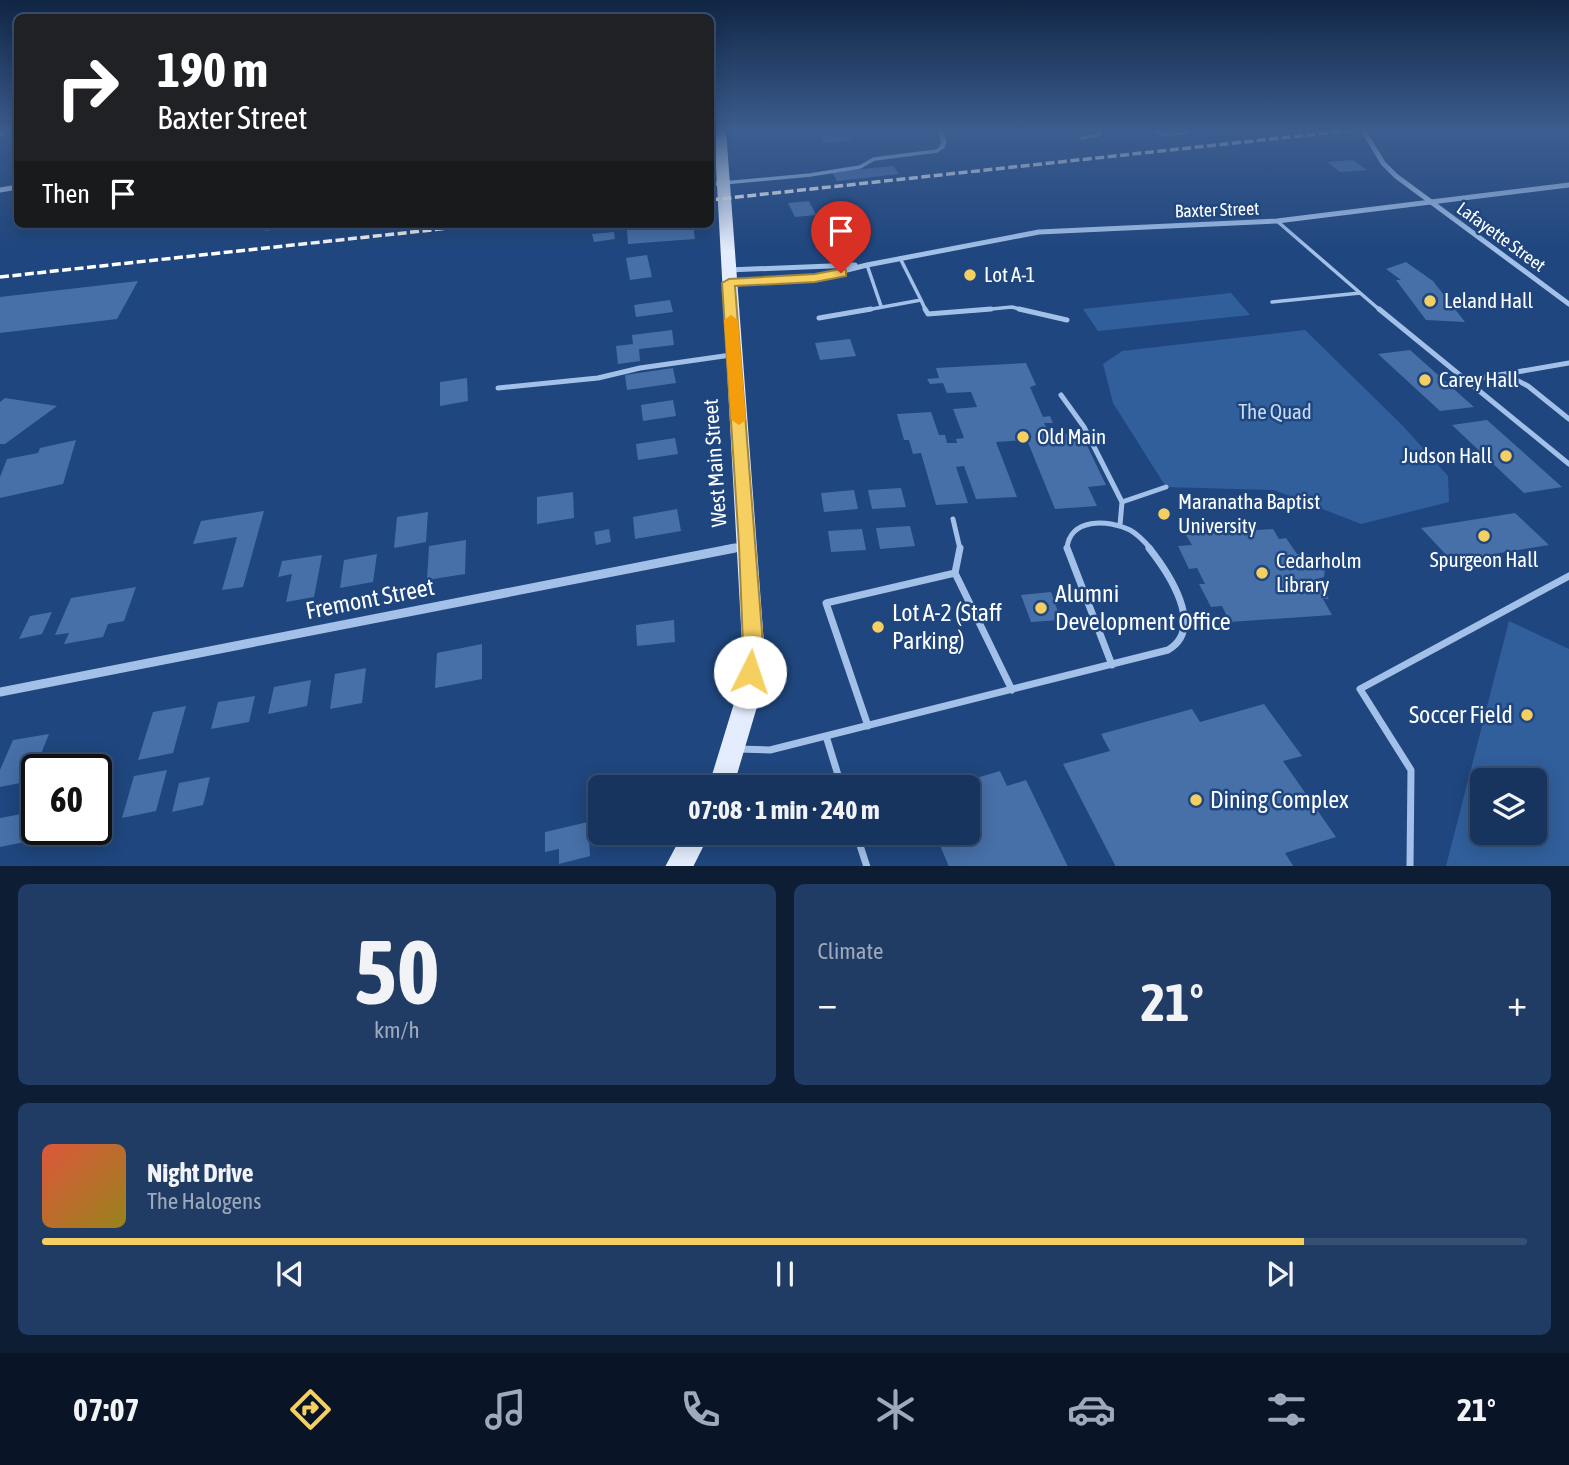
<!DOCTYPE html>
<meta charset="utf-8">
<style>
body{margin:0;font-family:"Asap Condensed",sans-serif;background:#203c64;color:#f1f3f6;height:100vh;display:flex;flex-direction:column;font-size:26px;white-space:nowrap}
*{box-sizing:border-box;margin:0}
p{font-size:23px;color:#9eaabc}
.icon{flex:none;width:38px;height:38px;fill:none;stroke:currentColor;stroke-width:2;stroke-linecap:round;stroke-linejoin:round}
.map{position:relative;height:866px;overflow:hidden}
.sheet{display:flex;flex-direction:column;gap:18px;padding:18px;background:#0d1d34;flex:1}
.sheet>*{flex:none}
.top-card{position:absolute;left:14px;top:14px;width:700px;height:214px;border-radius:10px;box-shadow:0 4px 18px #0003,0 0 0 2px #364f73;background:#202124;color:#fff;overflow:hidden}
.tools{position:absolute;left:1470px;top:768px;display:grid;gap:14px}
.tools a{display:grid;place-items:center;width:77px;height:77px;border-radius:10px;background:#17345e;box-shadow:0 4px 18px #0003,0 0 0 2px #364f73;font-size:35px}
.speed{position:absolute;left:21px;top:754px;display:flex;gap:14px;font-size:35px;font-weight:700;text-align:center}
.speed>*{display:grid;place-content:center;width:91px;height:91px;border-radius:50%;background:#17345e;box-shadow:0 4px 18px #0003,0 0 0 2px #364f73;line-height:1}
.speed .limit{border:4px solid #111;border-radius:10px;background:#fff;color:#111}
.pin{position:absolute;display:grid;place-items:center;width:60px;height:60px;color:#fff;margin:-72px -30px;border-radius:50% 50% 50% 0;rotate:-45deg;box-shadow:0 0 7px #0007}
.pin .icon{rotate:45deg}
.me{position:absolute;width:77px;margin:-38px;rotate:4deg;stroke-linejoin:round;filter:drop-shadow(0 0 5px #0008)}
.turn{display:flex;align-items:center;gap:24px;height:147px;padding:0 28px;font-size:32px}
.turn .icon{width:91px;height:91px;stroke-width:2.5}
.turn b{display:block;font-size:49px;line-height:60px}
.then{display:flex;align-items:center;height:66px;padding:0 28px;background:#0003;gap:14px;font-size:26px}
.big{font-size:52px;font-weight:700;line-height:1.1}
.sheet .widget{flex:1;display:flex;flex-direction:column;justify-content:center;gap:10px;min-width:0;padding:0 24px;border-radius:10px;background:#203c64}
.sheet .dial{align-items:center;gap:0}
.dial b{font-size:91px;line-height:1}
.song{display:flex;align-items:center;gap:21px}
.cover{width:84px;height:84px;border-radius:10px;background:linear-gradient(135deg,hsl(10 70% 55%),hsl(50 70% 35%))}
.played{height:7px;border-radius:4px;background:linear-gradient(90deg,#f6cf61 85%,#364f73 85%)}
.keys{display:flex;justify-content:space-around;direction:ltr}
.heat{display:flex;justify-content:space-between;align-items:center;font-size:38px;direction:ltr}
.sheet .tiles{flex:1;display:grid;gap:18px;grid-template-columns:1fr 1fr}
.widget:last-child{grid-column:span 2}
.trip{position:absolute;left:588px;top:775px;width:392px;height:70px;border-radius:10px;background:#17345e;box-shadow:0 4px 18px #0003,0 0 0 2px #364f73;font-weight:700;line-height:70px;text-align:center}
.tab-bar{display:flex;height:112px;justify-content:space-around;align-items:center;background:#091526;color:#9eaabc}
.tab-bar .icon{width:49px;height:49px}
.tab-bar .selected{color:#f6cf61}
.tab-bar b{font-size:32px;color:#f1f3f6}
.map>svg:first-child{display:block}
.green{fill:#315f9c;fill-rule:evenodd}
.building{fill:#4770a8}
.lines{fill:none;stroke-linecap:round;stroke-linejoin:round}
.lane-far2{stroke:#a2c0e8;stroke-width:3.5}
.lane-far1{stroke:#a2c0e8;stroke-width:5}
.lane{stroke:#a2c0e8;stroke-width:7}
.street-far2{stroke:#a2c0e8;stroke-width:5}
.street-far1{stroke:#a2c0e8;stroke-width:7}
.street{stroke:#a2c0e8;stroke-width:9}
.primary{fill:#e4edfd;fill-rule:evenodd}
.rail{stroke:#fff;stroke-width:3.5;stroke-dasharray:9 3.5;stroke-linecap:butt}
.route{fill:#f6cf61;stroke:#a0873f;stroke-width:2}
.slow{fill:#f59e0b}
.poi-dot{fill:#f6cf61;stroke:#1f467e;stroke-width:2.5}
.labels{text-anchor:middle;stroke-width:5;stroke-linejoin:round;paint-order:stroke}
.far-street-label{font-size:18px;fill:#fff;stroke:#1f467e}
.poi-label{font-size:21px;fill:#fff;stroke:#1f467e;text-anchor:start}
.park-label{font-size:21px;fill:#c6daf6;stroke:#1f467e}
.street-label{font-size:21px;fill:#fff;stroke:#1f467e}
.near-poi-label{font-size:24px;fill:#fff;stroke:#1f467e;text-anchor:start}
.near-street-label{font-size:24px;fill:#fff;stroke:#1f467e}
</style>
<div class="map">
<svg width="1569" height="867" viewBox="0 0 1569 867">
<rect width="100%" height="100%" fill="#1f467e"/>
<path class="green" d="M1231,293l19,22 -152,16 -15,-22z
M1305,330l98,96 45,50 1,26 -88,22 -87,-34 -108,-3 -53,-84 -10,-39 19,-13z
M1509,621l60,28v217h-123zM1482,780h53v53h-53z"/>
<path class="building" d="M846,133l5,8 -26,2 -4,-7z
M1353,160l14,10 -27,2 -13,-10z
M893,166l6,8 -62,7 -5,-9z
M809,201l7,14 -21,2 -7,-14z
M266,224h35v1l-36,6z
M693,225l2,14 -67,5 -1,-14z
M614,232l1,7 -21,3 -2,-8z
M647,255l5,22 -22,3 -4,-22z
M1406,262l27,19 32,41 -39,-2 -30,-40h5l-15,-11z
M138,281l-21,38 -117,14v-36z
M670,300l3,12 -37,5 -2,-12z
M672,330l2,15 -35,4 1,12 -22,3 -2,-18 17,-2 -1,-9z
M850,339l6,17 -36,4 -5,-17z
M1410,350l64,57 -34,4 -62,-57z
M1026,363l10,22 -6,2 13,30 7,-1 3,7h-9l6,12 31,-2 25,52 -18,2 9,19 -42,3 -28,-69 -31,2 21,55 -41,2 -12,-33 -8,1 12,36 -32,2 -15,-52 -8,1 -4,-14h-5l-7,-26 34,-2 8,23h6l2,8h10l-1,-4 8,-1 -11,-29 24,-2 -6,-15 -24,1 -4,-10 -13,1 -3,-5 12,-1 -3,-10z
M673,368l3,15 -49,7 -2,-15z
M467,378l1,23 -28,5v-24z
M5,398l52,8 -52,38h-5v-42z
M673,400l3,16 -33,5 -2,-16z
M1487,420l75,67 -38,6 -72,-68z
M675,438l3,16 -40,6 -2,-16z
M76,440l-13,44 -63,14v-21l7,-18 31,-6 2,-5z
M901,488l5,19 -34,2 -4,-19z
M854,490l4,19 -34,3 -3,-19z
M573,492l1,26 -37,6v-27z
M677,509l4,22 -46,8 -2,-22z
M264,511l-21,76 -21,3 15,-53 -44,7 8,-23z
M428,512l-2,30 -32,6 3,-31z
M1515,513l34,32 -97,16 -31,-33z
M910,526l5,20 -35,3 -4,-21z
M609,529l2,13 -15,3 -2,-13z
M862,529l4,21 -35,2 -3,-21z
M1273,529l6,10 7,-1 11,16 13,1 7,3 8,11 -1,8 -7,2 12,20h-6l9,16 -102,7 -8,-16 -11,1 -12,-23h6l-8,-16 -8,1 -11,-23 14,-1 -6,-10z
M466,540l-1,34 -38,6 2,-34z
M377,554l-4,28 -33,6 4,-28z
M322,555l-8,42 -28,5 6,-28 -14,3 4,-16z
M136,587l-12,34 -16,3 -5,13 -39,7 5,-11 -14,2 16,-37z
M1051,592l10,28 -30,2 -10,-27z
M52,612l-10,22 -23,5 11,-23z
M674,620l1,22 -38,4 -1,-21z
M482,644v35l-47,9 2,-35z
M366,668l-4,35 -32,6 5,-35z
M311,680l-4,26 -39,8 6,-27z
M255,696l-6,26 -38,7 7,-27z
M1264,704l38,52 -19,5 53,76 -51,16 9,14h-178l-53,-103 47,-13 -9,-17 91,-25 8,13z
M186,706l-13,47 -35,7 15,-48z
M49,734l-19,47 -30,6v-17l13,-30z
M167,770l-11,41 -34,7 12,-42z
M1000,771l7,15 19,-6 42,87h-119l-14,-34h33v-45l-22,-1z
M210,777l-7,28 -31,7 7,-29z
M37,811v10l-8,20 -29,6v-29z
M588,822l2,34 -31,8v-15l-14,3v-20z"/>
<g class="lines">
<path class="lane-far2" d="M1154,130l8,4 25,-1 2,-3
M1082,138l17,-3v-5
M723,183l87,-8 50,-8 14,-8 63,-8 5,-4
M1277,221l104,90
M900,258l21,42
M867,265l14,41
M1272,302l88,-9
M861,311l60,-11 5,11
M970,311l42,-4 15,4"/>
<path class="lane-far1" d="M925,309l3,5 63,-5
M1019,309l48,11
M1379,309l190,155
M819,318l52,-9
M1505,374l64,-11
M1468,380l37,-6 23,12 41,33
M498,388l100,-10 42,-10 91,-13
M1061,395l23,32 38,75 -2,23
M1122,502l44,-15
M953,519l7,30
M1067,549c2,-31 41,-30 63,-19 9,5 15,12 21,19"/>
<path class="lane" d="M1067,548l45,117
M955,573l5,-25
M868,726l-42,-123 129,-30 57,117
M826,736l16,52
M738,749l32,1 398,-100c38,-22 0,-78 -19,-102
M856,833l11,34
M1410,867l1,-97 -51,-81 209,-113"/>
<path class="street-far2" d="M939,130l5,11 -2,6
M1363,130l20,33 13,13 173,128
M0,134l4,-4
M710,184l13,-1
M0,190l18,-3
M728,270l127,-5
M729,283l86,-5 52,-13 172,-33 238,-11 292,-36"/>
<path class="street-far1" d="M726,549l18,-3"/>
<path class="street" d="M0,692l735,-144"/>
<path class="primary" d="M714,130h12l38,514 -5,56 -26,88h-25l27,-88 7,-56z
M683,833h27l-17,34h-28z"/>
<path class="rail" d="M710,200l644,-70
M0,277l486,-53"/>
</g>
<linearGradient id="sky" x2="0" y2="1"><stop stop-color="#112645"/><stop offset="0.52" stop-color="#3c5d8f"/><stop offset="1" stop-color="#3c5d8f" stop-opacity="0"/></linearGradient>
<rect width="1569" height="251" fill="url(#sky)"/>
<path class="route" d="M841,269l5,1v6l-31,6 -80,4 28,359 -6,34 -7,2 -7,-2 -3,-7 3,-27 -4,-100 -17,-262 7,-4 86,-5z"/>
<path class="slow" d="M731,315l7,5 8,100 -7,5 -8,-5 -7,-100z"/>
<g class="poi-dot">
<circle cx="970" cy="275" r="7"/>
<circle cx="1430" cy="301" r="7"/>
<circle cx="1425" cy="380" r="7"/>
<circle cx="1023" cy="437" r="7"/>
<circle cx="1506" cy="456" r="7"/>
<circle cx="1164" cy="514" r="7"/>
<circle cx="1484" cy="536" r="7"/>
<circle cx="1262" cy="573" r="7"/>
<circle cx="1041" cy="608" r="7"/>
<circle cx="878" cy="627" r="7"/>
<circle cx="1527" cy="715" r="7"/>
<circle cx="1196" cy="800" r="7"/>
</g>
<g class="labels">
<g class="far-street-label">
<text transform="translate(1217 210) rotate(-2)" y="6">Baxter Street</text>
<text transform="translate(1501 237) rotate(36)" y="6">Lafayette Street</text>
</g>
<g class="poi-label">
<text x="984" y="282">Lot A-1</text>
<text x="1444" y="308">Leland Hall</text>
<text x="1439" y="387">Carey Hall</text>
<text x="1037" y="444">Old Main</text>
<text x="1492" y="463" text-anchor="end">Judson Hall</text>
<text x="1178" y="509">Maranatha Baptist<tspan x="1178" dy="24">University</tspan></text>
<text x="1484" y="567" text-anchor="middle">Spurgeon Hall</text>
<text x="1276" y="568">Cedarholm<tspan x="1276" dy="24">Library</tspan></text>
</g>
<g class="park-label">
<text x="1275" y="419">The Quad</text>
</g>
<g class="street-label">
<text transform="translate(715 463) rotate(-94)" y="7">West Main Street</text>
</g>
<g class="near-poi-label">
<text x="1055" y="602">Alumni<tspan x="1055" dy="28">Development Office</tspan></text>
<text x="892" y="621">Lot A-2 (Staff<tspan x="892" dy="28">Parking)</tspan></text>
<text x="1513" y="723" text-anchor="end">Soccer Field</text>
<text x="1210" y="808">Dining Complex</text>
</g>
<g class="near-street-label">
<text transform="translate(370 599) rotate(-11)" y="8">Fremont Street</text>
</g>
</g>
</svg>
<div class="tools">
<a><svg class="icon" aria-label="layers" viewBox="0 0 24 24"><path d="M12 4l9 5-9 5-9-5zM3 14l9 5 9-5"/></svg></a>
</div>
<div class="speed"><div class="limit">60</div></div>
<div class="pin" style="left:841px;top:273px;background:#d93025"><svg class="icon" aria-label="arrive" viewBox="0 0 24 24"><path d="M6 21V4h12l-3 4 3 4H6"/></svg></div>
<svg class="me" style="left:750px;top:672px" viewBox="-20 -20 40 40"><circle r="19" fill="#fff"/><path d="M0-13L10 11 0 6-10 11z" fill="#f6cf61"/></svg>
<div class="trip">07:08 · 1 min · 240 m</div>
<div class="top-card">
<div class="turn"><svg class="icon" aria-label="right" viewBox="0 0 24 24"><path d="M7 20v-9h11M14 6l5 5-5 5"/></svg><div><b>190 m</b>Baxter Street</div></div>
<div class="then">Then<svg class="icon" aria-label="arrive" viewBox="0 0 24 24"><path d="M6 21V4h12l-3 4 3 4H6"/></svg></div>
</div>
</div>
<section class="sheet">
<div class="tiles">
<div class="widget dial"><b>50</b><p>km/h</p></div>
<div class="widget"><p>Climate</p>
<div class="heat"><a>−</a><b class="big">21°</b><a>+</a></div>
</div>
<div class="widget">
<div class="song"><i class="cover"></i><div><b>Night Drive</b><p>The Halogens</p></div></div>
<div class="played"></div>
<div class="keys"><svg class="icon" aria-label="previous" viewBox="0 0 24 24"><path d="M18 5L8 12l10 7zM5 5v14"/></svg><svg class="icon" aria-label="pause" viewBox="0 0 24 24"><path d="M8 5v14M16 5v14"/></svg><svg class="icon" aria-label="next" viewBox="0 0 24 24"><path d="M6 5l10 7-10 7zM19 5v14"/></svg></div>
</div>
</div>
</section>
<nav class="tab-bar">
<b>07:07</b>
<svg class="icon selected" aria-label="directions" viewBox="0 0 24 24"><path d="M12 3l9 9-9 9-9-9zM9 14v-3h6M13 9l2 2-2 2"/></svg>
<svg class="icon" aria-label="music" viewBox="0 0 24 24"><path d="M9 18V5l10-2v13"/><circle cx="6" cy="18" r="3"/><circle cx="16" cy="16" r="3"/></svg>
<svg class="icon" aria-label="phone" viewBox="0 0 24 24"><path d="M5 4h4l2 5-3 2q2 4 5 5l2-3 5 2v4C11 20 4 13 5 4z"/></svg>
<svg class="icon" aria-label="climate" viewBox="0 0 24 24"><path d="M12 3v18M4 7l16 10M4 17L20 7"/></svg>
<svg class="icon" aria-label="car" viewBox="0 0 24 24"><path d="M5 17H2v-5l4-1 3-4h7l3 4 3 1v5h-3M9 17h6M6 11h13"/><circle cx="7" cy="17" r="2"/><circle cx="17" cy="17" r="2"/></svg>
<svg class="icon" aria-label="filters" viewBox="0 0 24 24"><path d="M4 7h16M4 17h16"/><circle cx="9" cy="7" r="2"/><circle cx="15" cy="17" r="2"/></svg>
<b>21°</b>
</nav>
